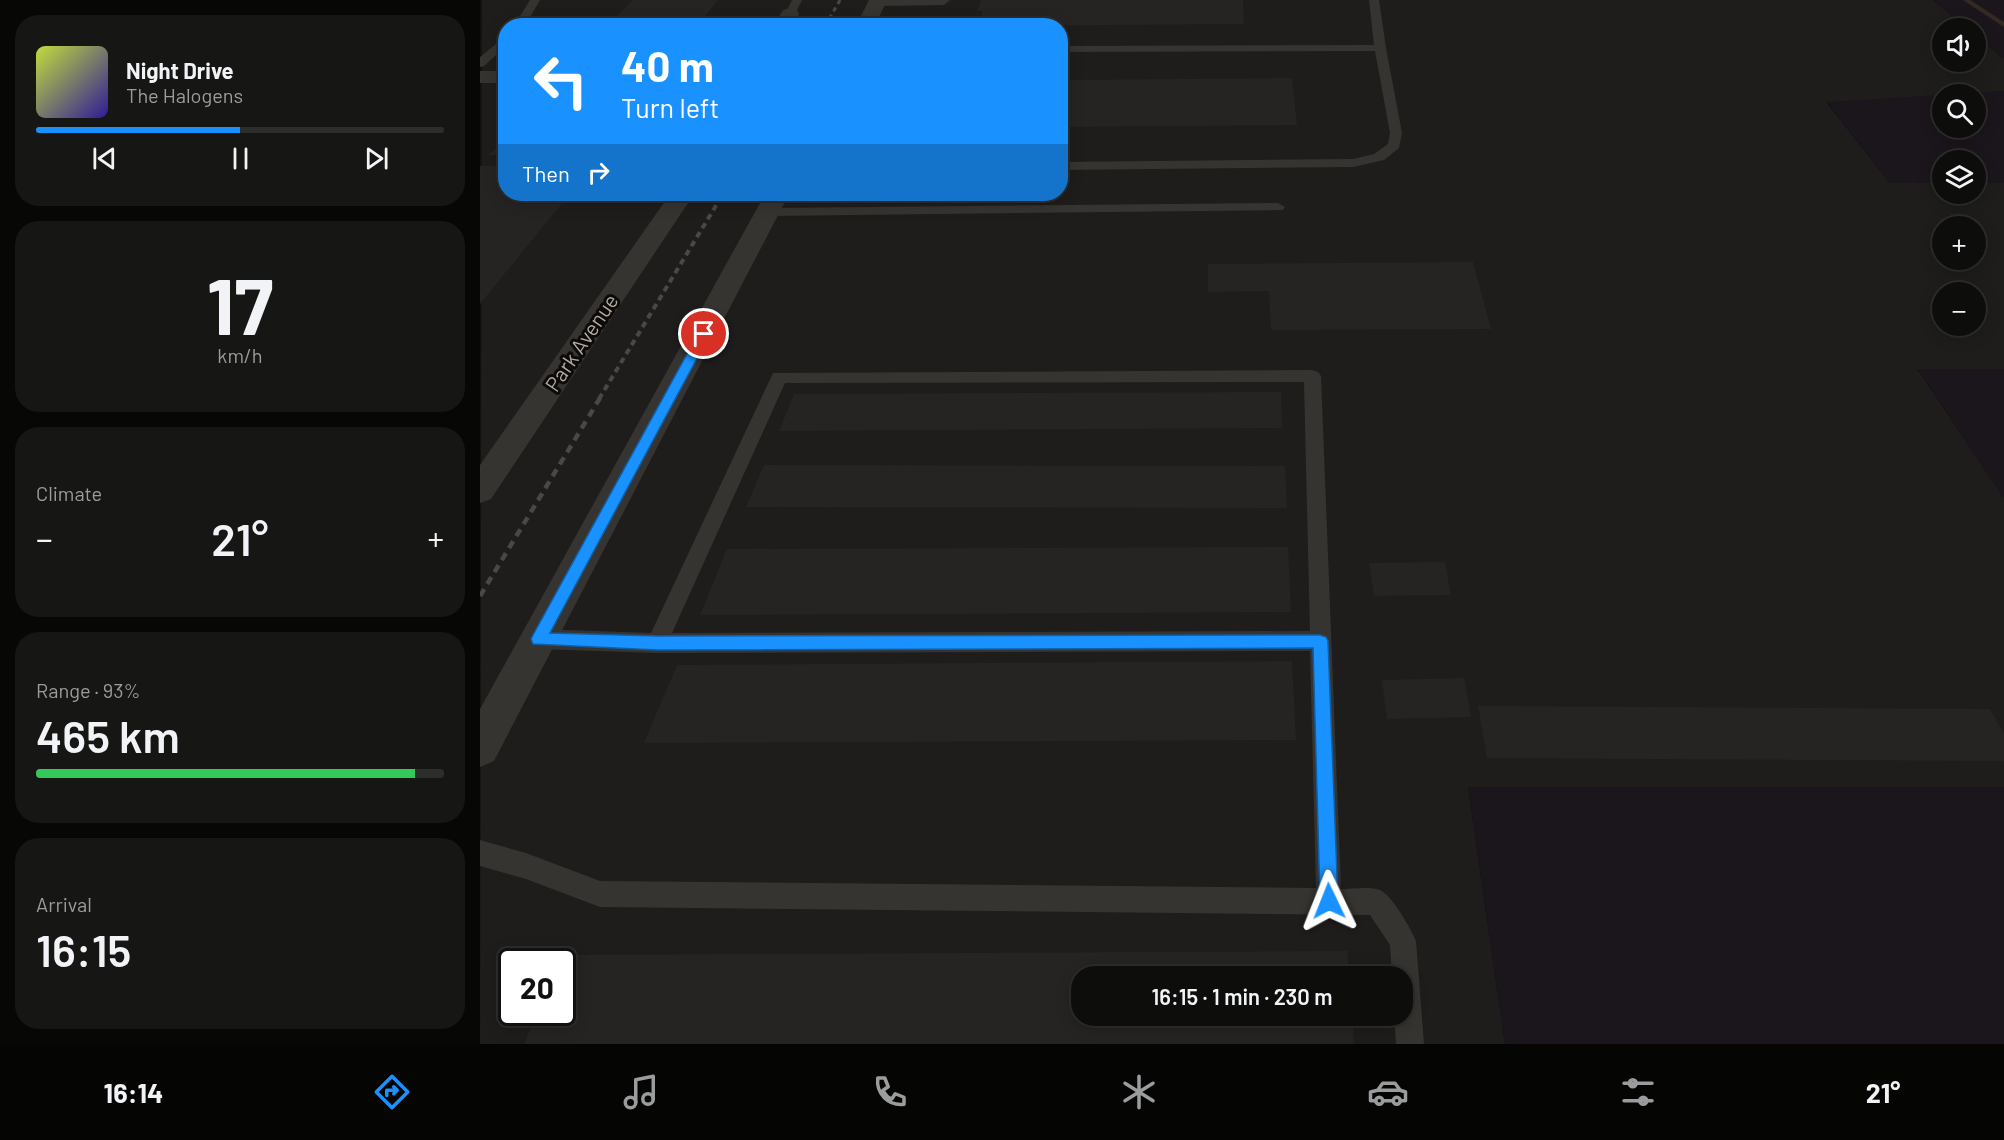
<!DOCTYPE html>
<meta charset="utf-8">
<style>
body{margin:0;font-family:Barlow,sans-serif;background:#161614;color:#f1f3f6;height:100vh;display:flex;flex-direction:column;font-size:22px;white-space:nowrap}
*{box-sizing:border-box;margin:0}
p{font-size:20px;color:#9a9c9d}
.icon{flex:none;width:33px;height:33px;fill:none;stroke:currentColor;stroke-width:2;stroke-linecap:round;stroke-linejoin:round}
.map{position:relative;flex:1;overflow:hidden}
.drawer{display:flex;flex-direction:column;gap:15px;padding:15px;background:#070706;width:480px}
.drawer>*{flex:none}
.top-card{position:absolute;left:18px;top:18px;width:570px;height:183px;border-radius:24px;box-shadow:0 3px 15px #0003,0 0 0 2px #2d2d2c;background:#1992ff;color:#fff;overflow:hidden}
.tools{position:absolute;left:1452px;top:18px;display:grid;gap:12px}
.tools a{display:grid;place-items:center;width:54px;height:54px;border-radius:50%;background:#0d0d0b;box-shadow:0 3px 15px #0003,0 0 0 2px #2d2d2c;font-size:30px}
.speed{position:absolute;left:18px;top:948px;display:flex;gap:12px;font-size:30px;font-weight:700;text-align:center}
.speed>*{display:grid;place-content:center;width:78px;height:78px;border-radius:50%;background:#0d0d0b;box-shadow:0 3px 15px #0003,0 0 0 2px #2d2d2c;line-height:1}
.speed .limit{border:3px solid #111;border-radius:9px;background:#fff;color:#111}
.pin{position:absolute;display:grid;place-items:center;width:51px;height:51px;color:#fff;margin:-26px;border:3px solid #fff;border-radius:50%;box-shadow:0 2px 6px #0007}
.me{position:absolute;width:66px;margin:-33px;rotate:358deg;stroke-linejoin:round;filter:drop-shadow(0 0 4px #0008)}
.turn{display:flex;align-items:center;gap:21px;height:126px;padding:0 24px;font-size:27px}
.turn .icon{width:78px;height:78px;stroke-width:2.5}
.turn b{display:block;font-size:42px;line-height:51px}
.then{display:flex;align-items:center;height:57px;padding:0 24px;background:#0003;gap:12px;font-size:22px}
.big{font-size:45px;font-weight:600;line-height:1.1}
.drawer .widget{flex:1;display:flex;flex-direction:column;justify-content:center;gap:9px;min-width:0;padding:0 21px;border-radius:24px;background:#161614}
.drawer .dial{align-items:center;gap:0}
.dial b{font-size:78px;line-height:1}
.song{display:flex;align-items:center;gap:18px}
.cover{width:72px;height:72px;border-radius:9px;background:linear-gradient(135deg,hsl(70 70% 55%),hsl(250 70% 35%))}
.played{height:6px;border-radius:3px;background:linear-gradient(90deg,#1992ff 50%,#2d2d2c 50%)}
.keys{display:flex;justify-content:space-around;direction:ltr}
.heat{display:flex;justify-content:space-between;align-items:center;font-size:33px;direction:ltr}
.charge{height:9px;border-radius:4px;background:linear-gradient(90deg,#34c759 93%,#2d2d2c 0)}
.trip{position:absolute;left:591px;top:966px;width:342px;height:60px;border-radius:24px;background:#0d0d0b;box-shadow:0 3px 15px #0003,0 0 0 2px #2d2d2c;font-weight:600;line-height:60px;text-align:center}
.dock{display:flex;height:96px;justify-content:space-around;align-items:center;background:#050504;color:#9a9c9d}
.dock .icon{width:42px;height:42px}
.dock .on{color:#1992ff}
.dock b{font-size:27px;color:#f1f3f6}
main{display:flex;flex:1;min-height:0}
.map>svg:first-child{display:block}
.built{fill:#1e1d1b;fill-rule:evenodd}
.green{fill:#1b151c}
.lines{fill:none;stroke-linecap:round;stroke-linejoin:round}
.stream{fill:#352925;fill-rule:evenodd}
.building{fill:#252422}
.service{fill:#363430;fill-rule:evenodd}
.minor{fill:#363430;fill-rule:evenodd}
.tertiary{fill:#363430;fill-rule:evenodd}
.rail-far2{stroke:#4b4843;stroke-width:3;stroke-dasharray:4.5 4;stroke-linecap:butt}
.rail-far1{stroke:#4b4843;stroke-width:4;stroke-dasharray:6 4.5;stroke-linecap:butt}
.rail{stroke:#4b4843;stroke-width:4.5;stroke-dasharray:8 6;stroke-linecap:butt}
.route{fill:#1992ff;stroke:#105fa6;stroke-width:1.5}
.labels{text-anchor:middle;stroke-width:6;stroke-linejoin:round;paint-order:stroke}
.street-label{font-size:21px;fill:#b3a99f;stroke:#0c0b0a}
</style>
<main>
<section class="drawer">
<div class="widget">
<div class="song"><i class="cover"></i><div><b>Night Drive</b><p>The Halogens</p></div></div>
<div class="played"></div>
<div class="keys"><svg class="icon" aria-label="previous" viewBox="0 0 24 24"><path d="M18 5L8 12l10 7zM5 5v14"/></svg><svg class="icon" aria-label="pause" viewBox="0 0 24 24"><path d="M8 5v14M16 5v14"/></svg><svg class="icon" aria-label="next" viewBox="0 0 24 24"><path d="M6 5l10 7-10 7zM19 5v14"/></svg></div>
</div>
<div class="widget dial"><b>17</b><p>km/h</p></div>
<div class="widget"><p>Climate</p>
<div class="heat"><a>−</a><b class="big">21°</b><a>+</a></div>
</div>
<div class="widget"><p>Range · 93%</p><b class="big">465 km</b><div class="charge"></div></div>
<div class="widget"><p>Arrival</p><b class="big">16:15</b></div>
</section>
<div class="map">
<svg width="1524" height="1044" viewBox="0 0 1524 1044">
<rect width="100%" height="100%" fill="#11110f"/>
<path class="built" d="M2,0h1451l34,28h-25v34h34v-27l28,24v32l-177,12 63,80h52v11h34v-11h28v186l-86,1 86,128v289h-536l37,257h-1025zM26,26h554v168h-554zM1462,226h34v34h-34zM1462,292h34v34h-34zM32,962h50v50h-50zM602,976h320v40h-320z"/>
<path class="green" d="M1453,0h71v59l-28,-24v-7h-9z
M1524,91v92h-28v-23h-34v23h-52l-63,-81 115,-7v33h34v-34h-26z
M1438,369h86v129z
M988,787h536v257h-499z"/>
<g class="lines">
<path class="stream" d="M1483,0h7l34,22v5z"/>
</g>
<path class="building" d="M152,0h86l-19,24 -89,1z
M501,0h262l1,24 -266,2 5,-15h-6z
M812,78l5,47 -237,2v-47z
M26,138v17h-17z
M0,166h26v28h42l-2,2h22l-88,108z
M993,262l18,67 -220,1 -2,-39 -61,1v-28z
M801,392l1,36 -503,3 15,-37z
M284,465l521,1 2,42 -541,-1z
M808,547l3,65 -591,3 27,-66z
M965,562l6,33 -77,1 -5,-33z
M812,661l4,79 -652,3 33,-78z
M984,678l7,39 -84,2 -5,-39z
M998,706l512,3 14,25v27l-517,-3z
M867,951l2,25h-267v40h270l2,28h-830l13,-32h25v-50h-3l2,-7z"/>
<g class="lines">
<path class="service" d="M50,0h10l-15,26h-11z
M312,0h10l-8,16 -4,1 -5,-3z
M395,0h75l-6,5 -68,1 -5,-3z
M889,0h10l7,48 16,85 -3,15 -15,12 -31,7 -293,3v-8l293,-3 21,-5 14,-10 2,-11 -15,-82 -315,1v-6l314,-1z
M26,36v10l-22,20 -4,1v-10z
M798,203l7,4 -2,3 -515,6 -7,-4 7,-4z
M832,370l6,2 3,4 20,513c12,0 28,-3 39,1 12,5 31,39 36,51l8,103h-28l-2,-28h8v-40h-10l-2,-31 -20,-30 -770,-8 -74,-28 -46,-13v-26l46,13 74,28 716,7 -6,-237 -653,2 -118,-4 -8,-3 -3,-7 3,-7 8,-3 112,4 122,-260zM824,382l6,249 -638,2 113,-250z"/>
<path class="minor" d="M310,8l7,2 2,4 -7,12h-19l10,-16z
M0,71h26v12h-26z
M190,194h24l-203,305 -11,4v-38z"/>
<path class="tertiary" d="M389,0h18l-12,26h-19z
M285,194h24l-295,567 -14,6v-58z"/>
<path class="rail-far2" d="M345,26l15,-26"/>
<path class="rail-far1" d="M119,399l124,-205"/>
<path class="rail" d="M0,596l120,-198"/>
</g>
<path class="route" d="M224,330l6,4 -160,299 107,3 663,-1 6,2 2,4 10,260 -3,7 -6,2 -7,-2 -2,-7 -7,-253 -656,2 -124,-6 -2,-5 2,-4 165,-301z"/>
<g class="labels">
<g class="street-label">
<text transform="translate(102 343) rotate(-56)" y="7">Park Avenue</text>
</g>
</g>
</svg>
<div class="tools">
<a><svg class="icon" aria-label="sound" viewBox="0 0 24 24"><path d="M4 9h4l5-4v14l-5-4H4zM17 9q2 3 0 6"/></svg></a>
<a><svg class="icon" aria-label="search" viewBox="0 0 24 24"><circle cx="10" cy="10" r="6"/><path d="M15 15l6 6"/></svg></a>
<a><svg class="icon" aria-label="layers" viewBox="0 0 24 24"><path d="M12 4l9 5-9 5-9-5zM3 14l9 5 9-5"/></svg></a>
<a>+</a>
<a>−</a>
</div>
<div class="speed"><div class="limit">20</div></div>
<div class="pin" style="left:224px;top:334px;background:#d93025"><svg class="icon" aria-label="arrive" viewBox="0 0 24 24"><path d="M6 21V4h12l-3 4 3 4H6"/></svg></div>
<svg class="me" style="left:849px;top:901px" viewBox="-20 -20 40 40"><path d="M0-17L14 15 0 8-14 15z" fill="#1992ff" stroke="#fff" stroke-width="4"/></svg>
<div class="trip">16:15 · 1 min · 230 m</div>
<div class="top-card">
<div class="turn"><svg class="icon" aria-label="left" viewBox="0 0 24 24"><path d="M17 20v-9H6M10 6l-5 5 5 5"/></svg><div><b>40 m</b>Turn left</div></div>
<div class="then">Then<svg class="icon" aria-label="right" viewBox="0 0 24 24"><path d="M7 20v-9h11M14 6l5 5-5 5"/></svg></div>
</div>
</div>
</main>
<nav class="dock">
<b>16:14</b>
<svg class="icon on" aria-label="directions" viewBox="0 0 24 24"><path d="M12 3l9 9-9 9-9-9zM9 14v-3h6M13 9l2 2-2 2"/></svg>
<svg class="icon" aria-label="music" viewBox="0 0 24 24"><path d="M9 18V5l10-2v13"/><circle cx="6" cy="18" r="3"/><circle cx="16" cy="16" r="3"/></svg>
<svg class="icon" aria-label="phone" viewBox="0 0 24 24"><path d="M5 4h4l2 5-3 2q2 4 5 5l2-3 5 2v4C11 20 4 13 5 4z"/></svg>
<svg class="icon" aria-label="climate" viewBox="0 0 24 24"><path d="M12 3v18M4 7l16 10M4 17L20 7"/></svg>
<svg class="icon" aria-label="car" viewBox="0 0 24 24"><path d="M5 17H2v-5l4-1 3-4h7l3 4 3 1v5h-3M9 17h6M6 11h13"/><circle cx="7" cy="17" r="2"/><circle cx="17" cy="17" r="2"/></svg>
<svg class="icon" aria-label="filters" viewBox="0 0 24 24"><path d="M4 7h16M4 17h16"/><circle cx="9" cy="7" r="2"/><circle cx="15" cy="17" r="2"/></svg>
<b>21°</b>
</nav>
